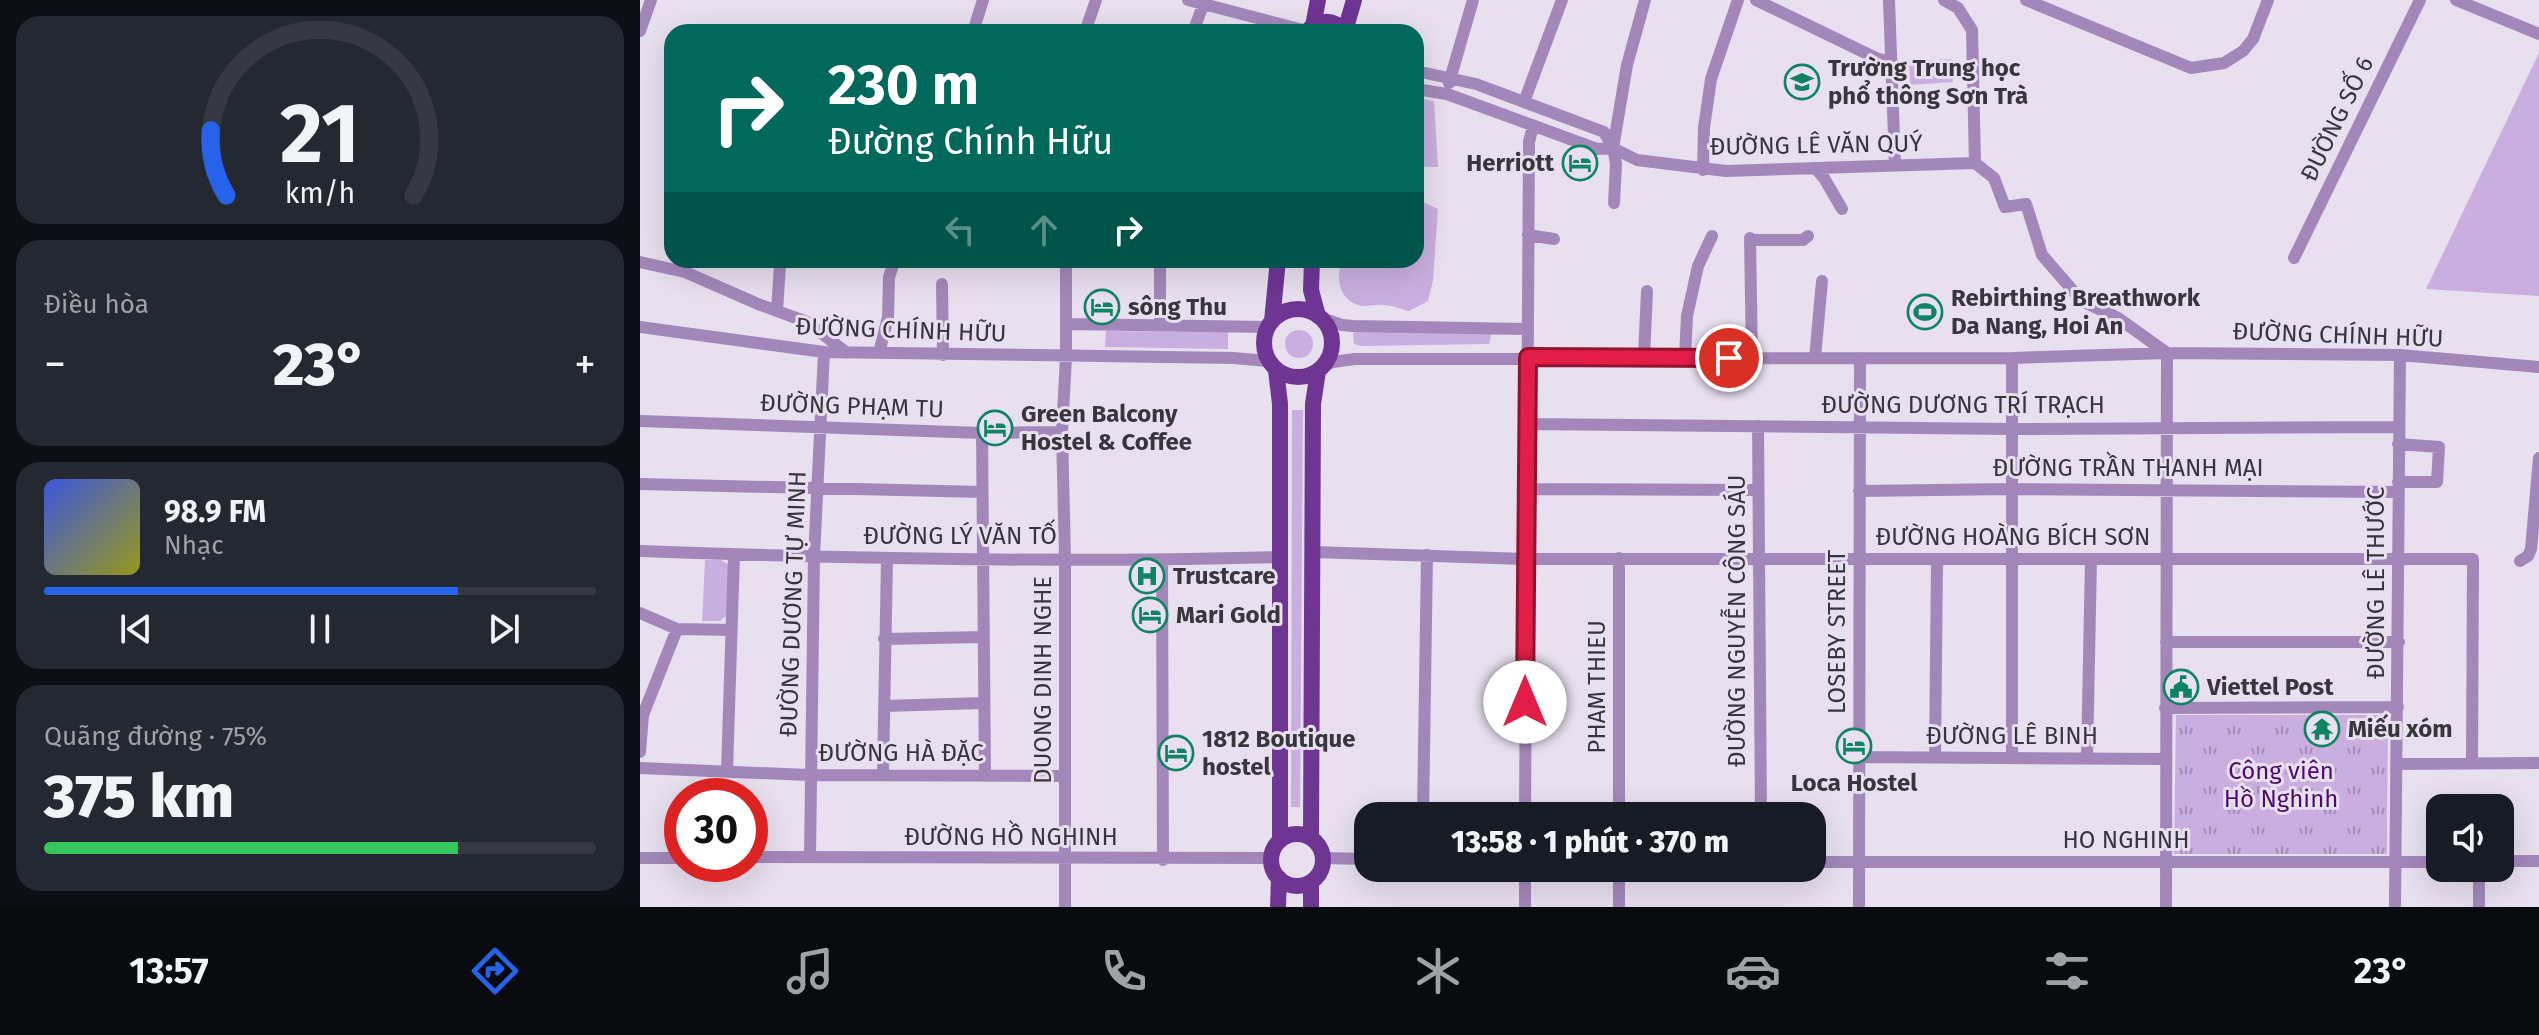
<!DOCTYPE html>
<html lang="vi">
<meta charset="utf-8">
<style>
body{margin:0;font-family:"Fira Sans",sans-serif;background:#242831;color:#f1f3f6;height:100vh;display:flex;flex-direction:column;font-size:30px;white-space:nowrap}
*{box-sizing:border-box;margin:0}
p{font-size:26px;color:#9ea1a6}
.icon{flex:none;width:44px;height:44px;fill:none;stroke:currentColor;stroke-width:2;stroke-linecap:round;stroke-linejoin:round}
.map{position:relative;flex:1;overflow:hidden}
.details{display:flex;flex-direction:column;gap:16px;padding:16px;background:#0d0f14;width:640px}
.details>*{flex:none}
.top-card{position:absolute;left:24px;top:24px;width:760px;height:244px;border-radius:24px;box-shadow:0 8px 32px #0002;background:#00695c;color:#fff;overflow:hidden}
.controls{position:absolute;left:1786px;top:794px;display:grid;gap:16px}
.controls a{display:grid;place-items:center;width:88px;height:88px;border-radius:16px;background:#171b24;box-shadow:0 8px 32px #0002;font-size:40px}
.speed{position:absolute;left:24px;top:778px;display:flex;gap:16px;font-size:40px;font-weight:700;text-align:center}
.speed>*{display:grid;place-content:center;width:104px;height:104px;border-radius:50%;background:#171b24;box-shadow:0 8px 32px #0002;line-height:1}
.speed .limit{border:12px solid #d22;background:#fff;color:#111}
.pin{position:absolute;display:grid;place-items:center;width:68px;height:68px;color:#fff;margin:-34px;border:4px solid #fff;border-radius:50%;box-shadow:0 2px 8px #0007}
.me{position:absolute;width:88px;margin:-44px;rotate:0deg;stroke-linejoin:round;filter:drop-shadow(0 0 6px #0008)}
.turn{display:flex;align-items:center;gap:28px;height:168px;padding:0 32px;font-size:36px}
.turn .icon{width:104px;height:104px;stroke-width:2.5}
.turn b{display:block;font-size:56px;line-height:68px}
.lanes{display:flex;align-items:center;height:76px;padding:0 32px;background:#0003;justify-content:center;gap:40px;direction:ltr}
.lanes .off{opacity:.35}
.big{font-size:60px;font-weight:800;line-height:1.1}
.details .card{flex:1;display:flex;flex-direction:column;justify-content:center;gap:12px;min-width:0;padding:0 28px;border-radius:24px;background:#242831}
.details .dial{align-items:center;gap:0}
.dial svg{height:208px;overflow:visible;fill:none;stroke:#363941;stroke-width:7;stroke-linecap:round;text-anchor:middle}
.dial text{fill:#f1f3f6;stroke:none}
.song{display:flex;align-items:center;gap:24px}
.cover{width:96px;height:96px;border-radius:12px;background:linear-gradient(135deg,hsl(230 70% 55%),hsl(60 70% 35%))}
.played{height:8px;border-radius:4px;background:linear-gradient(90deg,#2563eb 75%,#363941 75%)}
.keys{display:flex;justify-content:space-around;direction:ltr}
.heat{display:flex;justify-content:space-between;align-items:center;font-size:44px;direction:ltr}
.charge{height:12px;border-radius:6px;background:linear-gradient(90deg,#34c759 75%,#363941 0)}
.trip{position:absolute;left:714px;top:802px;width:472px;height:80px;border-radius:24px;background:#171b24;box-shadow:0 8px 32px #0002;font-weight:800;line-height:80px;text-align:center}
.tabs{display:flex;height:128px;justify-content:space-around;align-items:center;background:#090b0e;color:#9ea1a6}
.tabs .icon{width:56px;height:56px}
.tabs .active{color:#2563eb}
.tabs b{font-size:36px;color:#f1f3f6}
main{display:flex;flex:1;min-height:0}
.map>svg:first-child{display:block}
.grass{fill:#caaedf}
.park{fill:url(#park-tufts)}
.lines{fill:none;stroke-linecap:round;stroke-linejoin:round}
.minor{stroke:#a487ba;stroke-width:12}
.major{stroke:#6f3593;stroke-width:16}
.route-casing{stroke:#92132f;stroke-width:20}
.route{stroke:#e11d48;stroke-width:14}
.labels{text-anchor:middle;stroke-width:6;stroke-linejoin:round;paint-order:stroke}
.poi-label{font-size:24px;font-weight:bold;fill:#39353c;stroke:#e8dfef;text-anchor:start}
.street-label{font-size:24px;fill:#39353c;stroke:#e8dfef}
.park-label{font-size:24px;fill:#4c0d6c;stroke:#e8dfef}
</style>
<main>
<section class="details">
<div class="card dial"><svg viewBox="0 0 100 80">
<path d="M14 69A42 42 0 1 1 86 69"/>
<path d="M14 69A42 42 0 0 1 8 44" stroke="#2563eb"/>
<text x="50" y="56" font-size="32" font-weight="700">21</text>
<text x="50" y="72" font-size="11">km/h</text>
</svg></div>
<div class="card"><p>Điều hòa</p>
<div class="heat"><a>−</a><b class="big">23°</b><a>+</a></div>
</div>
<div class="card">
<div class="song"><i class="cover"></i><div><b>98.9 FM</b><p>Nhạc</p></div></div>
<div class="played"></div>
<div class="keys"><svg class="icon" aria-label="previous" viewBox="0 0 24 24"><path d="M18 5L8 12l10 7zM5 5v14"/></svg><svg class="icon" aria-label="pause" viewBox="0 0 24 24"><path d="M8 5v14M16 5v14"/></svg><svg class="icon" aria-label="next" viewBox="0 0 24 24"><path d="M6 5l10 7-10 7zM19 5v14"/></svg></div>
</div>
<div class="card"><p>Quãng đường · 75%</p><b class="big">375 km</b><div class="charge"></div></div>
</section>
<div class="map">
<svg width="1899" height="907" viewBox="0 0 1899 907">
<defs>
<pattern id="park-tufts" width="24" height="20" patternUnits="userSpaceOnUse" patternTransform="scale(2)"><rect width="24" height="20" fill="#caaedf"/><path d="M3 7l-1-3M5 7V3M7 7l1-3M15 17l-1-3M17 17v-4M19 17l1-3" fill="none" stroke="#a58eb6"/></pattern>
</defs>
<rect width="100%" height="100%" fill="#e8dfef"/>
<path class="grass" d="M1899,53v243l-113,-7z
M1311,59l2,23 -43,3 -1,-23z
M776,98l18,3 4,66h-17l-5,12z
M776,199l22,10 -5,71 -5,21 -19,10c-9,-2 -17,-6 -26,-6 -7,-1 -13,1 -20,1 -23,-3 -29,-28 -20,-46h73z
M716,330h133l2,6 -2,8 -128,2 -7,-2 -1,-10z
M645 344a14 14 0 1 1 28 0a14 14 0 1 1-28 0Z
M466,331l122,1v17l-123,-2z
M652,410h11l-3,397h-9z
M65,560h16l9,6 -3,49 -7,6h-18z"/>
<path class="park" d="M1536,715h212l-1,139h-213z"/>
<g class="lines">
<path class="minor" d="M548,0l119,31
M1116,0l122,59 12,2
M1249,0l6,165
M1304,0l14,8 14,22 3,133 19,15 11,29 21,-3 16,51 40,46 36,17 49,35
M1386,0l165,68 33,-5 19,-12 10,-12 15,-39
M1816,0l83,34
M0,31l11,-31
M333,32l10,-32
M445,32l11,-32
M553,32l12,-32
M776,71l60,13 128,48 9,16
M809,83l24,-83
M776,89l31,5 150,55 16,-1 24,12 89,11 249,-8
M884,102l38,-102
M1175,168l9,10 18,31
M1063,170l1,-42 7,-49 27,-79
M974,203l2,-39 -3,-16 14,-83 18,-65
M888,235l26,4
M1110,238l2,120
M1110,240h53l5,-4
M1654,258l126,-258
M0,262l45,10 73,32 49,18 40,31
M302,284l1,71
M137,311l3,-46
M681,318l21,7 11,1 175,3
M520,323v-63
M427,324l201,3
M0,327l184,25 409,6 36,3
M239,353l9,-36 1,-40 6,-17
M1004,357l3,-66
M1045,357l2,-41 11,-50 14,-30
M1175,358l7,-77
M681,368l12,-6 22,-3 657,-1 155,-5 233,2 139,12
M0,421l342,12 80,-1
M888,424l484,5 386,-2
M1118,426l3,390
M342,433l3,342
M1758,482h39l2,-35 -41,-3
M0,484l342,8
M887,489l231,1
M1219,491l152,-2 386,3
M0,551c213,8 427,12 640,6
M673,552l212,7h948l-1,204
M522,560l1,300
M1880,561l8,-5 3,-7 8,-91
M0,613l37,16 54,1
M244,639l98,-2
M1526,642h233
M244,706l99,-3
M1525,708l233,-1
M0,752l3,-37 34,-86
M1218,757l307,2
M1295,758l2,-199
M1372,758v-400
M1447,758l4,-199
M1757,764l142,-1
M0,768l169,7 256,1
M87,771l7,-216
M243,774l4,-215
M783,816l4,-261
M885,816l4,-674 4,-16
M979,816v-258
M110,857l521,1
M170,857l4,-300 10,-205
M0,858h42
M684,858l44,1
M1860,861h39
M1172,862h628
M885,868v39
M979,868v39
M1839,868v39
M425,907v-349l-3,-126 4,-75v-97
M1219,907l1,-549
M1526,907l1,-554
M1755,907l5,-552"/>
<path class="major" d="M673,26l5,-26
M705,31l9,-31
M666,32c12,-13 27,-14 39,0
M672,260l-1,30 7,26
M624 343a34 34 0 1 1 68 0a34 34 0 1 1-68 0Z
M632,321l6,-61
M636,370l4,34v436
M631 860a26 26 0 1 1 52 0a26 26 0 1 1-52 0Z
M671,837l2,-433 5,-33
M671,883v24
M638,907l1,-29"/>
</g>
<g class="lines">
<g class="route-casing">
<path id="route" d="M885,702l3,-345 201,1"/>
</g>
<use href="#route" class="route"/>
</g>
<defs>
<g id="school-ring" transform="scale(1.8)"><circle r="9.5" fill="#e8dfef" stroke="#0e8463" stroke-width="1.5"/><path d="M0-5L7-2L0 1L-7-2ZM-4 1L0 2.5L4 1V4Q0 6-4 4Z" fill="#0e8463"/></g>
<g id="hotel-ring" transform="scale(1.8)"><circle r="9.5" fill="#e8dfef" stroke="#0e8463" stroke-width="1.5"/><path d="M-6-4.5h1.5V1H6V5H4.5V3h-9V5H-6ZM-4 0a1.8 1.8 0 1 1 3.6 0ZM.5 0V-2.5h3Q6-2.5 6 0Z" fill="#0e8463"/></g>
<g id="stadium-ring" transform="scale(1.8)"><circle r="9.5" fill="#e8dfef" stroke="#0e8463" stroke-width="1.5"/><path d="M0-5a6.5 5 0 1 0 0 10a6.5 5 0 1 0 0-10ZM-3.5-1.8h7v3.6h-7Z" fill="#0e8463"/></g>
<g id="hospital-ring" transform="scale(1.8)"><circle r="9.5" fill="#e8dfef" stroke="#0e8463" stroke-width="1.5"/><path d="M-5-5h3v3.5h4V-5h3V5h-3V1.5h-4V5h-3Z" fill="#0e8463"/></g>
<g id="civic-ring" transform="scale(1.8)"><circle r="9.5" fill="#e8dfef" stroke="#0e8463" stroke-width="1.5"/><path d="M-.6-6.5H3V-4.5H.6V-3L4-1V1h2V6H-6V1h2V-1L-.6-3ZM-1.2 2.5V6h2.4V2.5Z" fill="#0e8463"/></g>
<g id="temple-ring" transform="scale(1.8)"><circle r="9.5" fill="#e8dfef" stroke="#0e8463" stroke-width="1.5"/><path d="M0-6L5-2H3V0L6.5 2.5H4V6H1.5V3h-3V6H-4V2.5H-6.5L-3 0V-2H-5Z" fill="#0e8463"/></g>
</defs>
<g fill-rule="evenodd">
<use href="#school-ring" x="1162" y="82"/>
<use href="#hotel-ring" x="940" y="163"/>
<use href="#hotel-ring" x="462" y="307"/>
<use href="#stadium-ring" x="1285" y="312"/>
<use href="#hotel-ring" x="355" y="428"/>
<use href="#hospital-ring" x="507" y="576"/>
<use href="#hotel-ring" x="510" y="615"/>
<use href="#civic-ring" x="1541" y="687"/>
<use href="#temple-ring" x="1682" y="729"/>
<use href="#hotel-ring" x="1214" y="746"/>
<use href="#hotel-ring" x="536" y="753"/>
</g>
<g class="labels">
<g class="poi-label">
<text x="1188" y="76">Trường Trung học<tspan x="1188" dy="28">phổ thông Sơn Trà</tspan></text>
<text x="914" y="171" text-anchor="end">Herriott</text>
<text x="1311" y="306">Rebirthing Breathwork<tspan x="1311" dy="28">Da Nang, Hoi An</tspan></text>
<text x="488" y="315">sông Thu</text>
<text x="381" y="422">Green Balcony<tspan x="381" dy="28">Hostel &amp; Coffee</tspan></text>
<text x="533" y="584">Trustcare</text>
<text x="536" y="623">Mari Gold</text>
<text x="1567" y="695">Viettel Post</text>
<text x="1708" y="737">Miếu xóm</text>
<text x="562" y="747">1812 Boutique<tspan x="562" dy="28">hostel</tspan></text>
<text x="1214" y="791" text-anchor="middle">Loca Hostel</text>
</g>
<g class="street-label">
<text transform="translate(1697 119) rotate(-64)" y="8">ĐƯỜNG SỐ 6</text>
<text transform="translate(1176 145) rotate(-1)" y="8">ĐƯỜNG LÊ VĂN QUÝ</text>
<text transform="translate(261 330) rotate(2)" y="8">ĐƯỜNG CHÍNH HỮU</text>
<text transform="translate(1698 335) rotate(2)" y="8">ĐƯỜNG CHÍNH HỮU</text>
<text x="1323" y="413">ĐƯỜNG DƯƠNG TRÍ TRẠCH</text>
<text transform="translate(212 406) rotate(2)" y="8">ĐƯỜNG PHẠM TU</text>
<text x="1488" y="476">ĐƯỜNG TRẦN THANH MẠI</text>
<text x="320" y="544">ĐƯỜNG LÝ VĂN TỐ</text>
<text x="1373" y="545">ĐƯỜNG HOÀNG BÍCH SƠN</text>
<text transform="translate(1736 583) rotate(-90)" y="8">ĐƯỜNG LÊ THƯỚC</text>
<text transform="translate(153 604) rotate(-88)" y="8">ĐƯỜNG DƯƠNG TỰ MINH</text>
<text transform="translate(1097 621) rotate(-90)" y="8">ĐƯỜNG NGUYỄN CÔNG SÁU</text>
<text transform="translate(1197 632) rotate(-90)" y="8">LOSEBY STREET</text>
<text transform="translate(403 680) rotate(-90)" y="8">DUONG DINH NGHE</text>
<text transform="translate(957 687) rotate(-90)" y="8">PHAM THIEU</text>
<text x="1372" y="744">ĐƯỜNG LÊ BINH</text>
<text x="261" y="761">ĐƯỜNG HÀ ĐẶC</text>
<text x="371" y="845">ĐƯỜNG HỒ NGHINH</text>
<text x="1486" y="848">HO NGHINH</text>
</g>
<g class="park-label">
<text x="1641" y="779">Công viên<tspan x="1641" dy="28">Hồ Nghinh</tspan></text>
</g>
</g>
</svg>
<div class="controls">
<a><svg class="icon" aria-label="sound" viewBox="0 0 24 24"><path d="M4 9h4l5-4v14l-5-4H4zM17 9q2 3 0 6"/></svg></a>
</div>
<div class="speed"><div class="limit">30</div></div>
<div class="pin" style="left:1089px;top:358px;background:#d93025"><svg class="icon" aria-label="arrive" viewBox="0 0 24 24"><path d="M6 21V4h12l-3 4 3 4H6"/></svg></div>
<svg class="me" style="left:885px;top:702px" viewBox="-20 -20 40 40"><circle r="19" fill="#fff"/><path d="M0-13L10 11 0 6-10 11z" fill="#e11d48"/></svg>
<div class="trip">13:58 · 1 phút · 370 m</div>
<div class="top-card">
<div class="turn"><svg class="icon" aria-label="right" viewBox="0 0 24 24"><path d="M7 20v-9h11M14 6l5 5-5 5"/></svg><div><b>230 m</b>Đường Chính Hữu</div></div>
<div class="lanes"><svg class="icon off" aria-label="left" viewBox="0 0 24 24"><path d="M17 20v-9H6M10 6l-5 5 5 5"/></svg><svg class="icon off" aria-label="ahead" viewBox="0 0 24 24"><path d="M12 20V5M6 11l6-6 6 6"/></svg><svg class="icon" aria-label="right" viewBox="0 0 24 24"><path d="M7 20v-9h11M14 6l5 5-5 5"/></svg></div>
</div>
</div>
</main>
<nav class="tabs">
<b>13:57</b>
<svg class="icon active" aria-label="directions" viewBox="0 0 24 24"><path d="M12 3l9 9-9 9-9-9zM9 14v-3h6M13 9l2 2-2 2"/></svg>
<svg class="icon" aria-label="music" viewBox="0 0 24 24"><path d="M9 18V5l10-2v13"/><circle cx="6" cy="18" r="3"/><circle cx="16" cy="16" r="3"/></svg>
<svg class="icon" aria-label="phone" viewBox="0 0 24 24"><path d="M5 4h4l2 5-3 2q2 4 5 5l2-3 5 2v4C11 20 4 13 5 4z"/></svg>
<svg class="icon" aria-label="climate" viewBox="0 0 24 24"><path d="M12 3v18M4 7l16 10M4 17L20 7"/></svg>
<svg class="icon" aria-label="car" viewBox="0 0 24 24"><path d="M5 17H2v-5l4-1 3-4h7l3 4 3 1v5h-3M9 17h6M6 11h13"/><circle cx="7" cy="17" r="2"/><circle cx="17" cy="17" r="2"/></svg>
<svg class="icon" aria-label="filters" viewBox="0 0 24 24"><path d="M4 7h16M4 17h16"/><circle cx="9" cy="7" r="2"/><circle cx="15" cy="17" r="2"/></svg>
<b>23°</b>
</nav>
